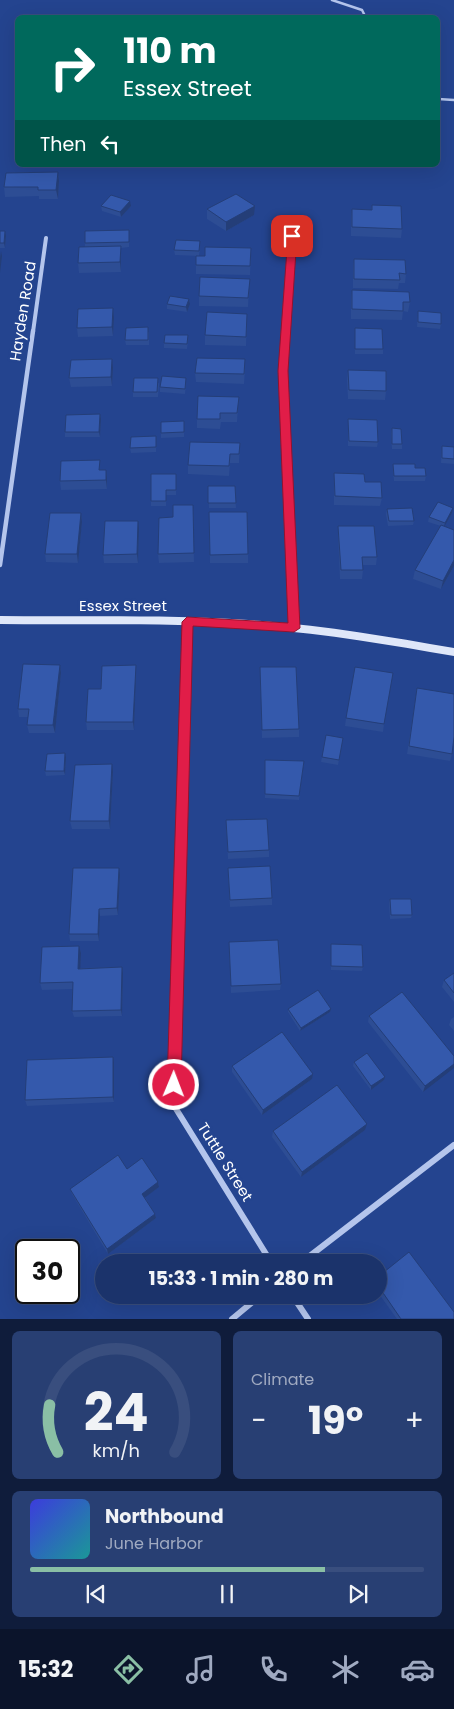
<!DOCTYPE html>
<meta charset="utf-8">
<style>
body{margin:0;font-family:Poppins,sans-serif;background:#283f73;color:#f1f3f6;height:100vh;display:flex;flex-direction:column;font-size:19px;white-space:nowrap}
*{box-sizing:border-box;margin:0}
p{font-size:16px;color:#a0aac1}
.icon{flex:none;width:28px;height:28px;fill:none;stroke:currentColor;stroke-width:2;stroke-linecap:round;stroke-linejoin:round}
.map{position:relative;height:1319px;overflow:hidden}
.panel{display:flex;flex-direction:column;gap:12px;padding:12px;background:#0f1c3b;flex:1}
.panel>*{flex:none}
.top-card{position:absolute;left:15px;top:15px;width:425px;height:152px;border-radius:8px;box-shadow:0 5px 20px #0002,0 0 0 1px #394e7e;background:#00695c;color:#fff;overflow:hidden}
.speed{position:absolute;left:15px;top:1239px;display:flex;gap:10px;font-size:25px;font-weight:700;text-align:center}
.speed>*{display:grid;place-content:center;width:65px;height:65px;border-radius:50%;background:#1b336b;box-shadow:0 5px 20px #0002,0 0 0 1px #394e7e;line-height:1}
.speed .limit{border:2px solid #111;border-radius:8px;background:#fff;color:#111}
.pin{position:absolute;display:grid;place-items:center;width:42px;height:42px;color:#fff;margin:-21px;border-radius:10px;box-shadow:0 2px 8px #0006}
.me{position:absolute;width:55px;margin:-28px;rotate:1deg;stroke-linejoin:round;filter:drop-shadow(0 0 4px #0008)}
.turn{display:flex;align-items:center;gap:18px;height:105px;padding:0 25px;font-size:22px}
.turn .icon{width:65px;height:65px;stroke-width:2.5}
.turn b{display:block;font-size:35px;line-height:42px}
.then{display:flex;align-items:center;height:48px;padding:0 25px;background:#0003;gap:10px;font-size:19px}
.big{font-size:38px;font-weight:700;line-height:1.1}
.panel .card{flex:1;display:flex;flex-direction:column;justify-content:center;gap:8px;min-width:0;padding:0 18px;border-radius:8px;background:#283f73}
.panel .dial{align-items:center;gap:0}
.dial svg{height:130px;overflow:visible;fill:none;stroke:#394e7e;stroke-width:7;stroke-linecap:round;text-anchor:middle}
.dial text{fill:#f1f3f6;stroke:none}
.song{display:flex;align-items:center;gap:15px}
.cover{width:60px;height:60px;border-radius:8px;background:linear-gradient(135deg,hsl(240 70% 55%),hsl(180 70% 35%))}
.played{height:5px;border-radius:2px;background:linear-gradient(90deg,#8abfa5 75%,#394e7e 75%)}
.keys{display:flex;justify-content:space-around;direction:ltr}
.heat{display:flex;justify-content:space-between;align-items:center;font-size:28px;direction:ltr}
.panel .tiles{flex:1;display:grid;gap:12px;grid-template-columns:1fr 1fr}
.card:last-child{grid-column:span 2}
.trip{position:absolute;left:95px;top:1254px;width:292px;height:50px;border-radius:25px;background:#1b336b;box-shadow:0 5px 20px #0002,0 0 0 1px #394e7e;font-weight:700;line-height:50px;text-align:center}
.tabs{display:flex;height:80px;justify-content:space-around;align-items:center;background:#0b142b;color:#a0aac1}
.tabs .icon{width:35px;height:35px}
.tabs .current{color:#8abfa5}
.tabs b{font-size:22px;color:#f1f3f6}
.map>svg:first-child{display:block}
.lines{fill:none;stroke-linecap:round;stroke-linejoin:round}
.lane{stroke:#b4c5ec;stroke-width:2.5}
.street-far2{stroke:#b4c5ec;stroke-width:4}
.street-far1{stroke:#b4c5ec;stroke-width:4.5}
.street{stroke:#b4c5ec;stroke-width:6}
.secondary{fill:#dfe7f9;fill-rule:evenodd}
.wall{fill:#2d4d94}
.shaded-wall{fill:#243e78}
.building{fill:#3459ac;stroke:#243e78}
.route{fill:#e11d48;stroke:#92132f}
.labels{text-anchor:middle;stroke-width:5;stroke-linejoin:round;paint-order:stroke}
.street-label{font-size:15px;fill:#fff;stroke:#24448f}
</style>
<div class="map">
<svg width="454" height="1319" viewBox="0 0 454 1319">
<rect width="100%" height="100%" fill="#24448f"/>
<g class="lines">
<path class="lane" d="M332,0l30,10 4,8
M438,99l16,1"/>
<path class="street-far2" d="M33,332l13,-94
M286,332l7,-112"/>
<path class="street-far1" d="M286,331l-3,40 11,257
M0,565l33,-234
M183,762l4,-140"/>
<path class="street" d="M183,761l-10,343 98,158
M302,1262l152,-117
M292,1295l16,24
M232,1319l29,-24"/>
<path class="secondary" d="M0,616c87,1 175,-2 262,5 65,5 128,16 192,27v8c-64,-11 -127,-22 -192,-27 -87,-7 -175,-4 -262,-5z"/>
</g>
<path class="wall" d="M58,172l1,9 -1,18h-19v-3l-34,1 -1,-10z
M372,205l30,24 -1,9 -50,-2v-18l1,-9 19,1z
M101,206h30l-10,11 -19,-6z
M207,209l47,6 -28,16 -19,-12z
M0,231l6,5 -1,12h-5z
M129,235v12l-8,1v24l-42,1 -1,-10 7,-16v-4z
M200,246l-1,10 -24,-1 -1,-5z
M251,248l-1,27 -54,-1v-9z
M354,259l52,15 -1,9h-6l-1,6 -45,-1v-20z
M249,288l-1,19 -49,-1v-10z
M352,290l58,12 -2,10 -5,-1 -1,9 -51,-1v-20z
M189,299l1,5 -3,8 -20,-3v-5z
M113,308l1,10 -1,18 -35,1 -1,-9z
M418,311l23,13 -1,5 -23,-2z
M247,314l-1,32 -41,-1v-10z
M355,328l28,21v5h-28z
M149,332v13h-23l-1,-5z
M188,340l-1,9 -23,-1v-5z
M113,368l-1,18 -41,1 -2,-9z
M245,369l-1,15 -48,-2 -1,-9z
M348,370l38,21 -1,9 -37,-1 -1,-20z
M159,383l-1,14h-25v-5z
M186,383l-1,11 -25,-2v-5z
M238,406l-1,16h-16l-1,7 -23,-1v-9z
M100,414l1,5 -1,18h-35v-5z
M348,419l30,23 -1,5 -29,-1z
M184,421v16l-23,1v-16z
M392,428l10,16v5h-10l-1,-16z
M156,441v11l-25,1 -1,-5z
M240,443l-1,20h-9l-1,13 -41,-2v-9z
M442,446l12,1v17l-13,-1z
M393,464l22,4 11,8 -1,5h-31l-1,-12z
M106,470l1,9v10l-46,1 -1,-9z
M334,473l31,9 17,16 -2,8 -46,-1z
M176,474v21h-10v11h-15v-5z
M208,486h27l1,22h-27z
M193,505l1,57 -35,1 -1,-9 15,-37z
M387,509l27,12 -1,4 -25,1 -2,-12z
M209,512l39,42v9h-38z
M81,513l1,9 -4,41 -32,-1 -1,-8z
M452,513l-8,13 10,4v36l-13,23 -28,-10 2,-9 26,-44 -13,-4 1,-5z
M338,526l39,31 -1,8h-13v5l-1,9h-22l-2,-44z
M139,529l-1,34h-34l-1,-8z
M60,665l1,8 -6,60h-26l-2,-8 1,-8h-9l-1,-8z
M260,667l39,62v8l-37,1z
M136,673l-2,57h-47l-1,-8 15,-33z
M417,688l35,66 -2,7 -43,-7z
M346,718l38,6 -1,8 -38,-6z
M343,738l-5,27 -17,-3 1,-5z
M66,758l-1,17 -19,1 -1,-5z
M265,760l39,1 -5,39 -34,-2z
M113,772l-3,57h-38l-2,-8z
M226,820l43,30v7l-41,2z
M228,868l44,30v7l-42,2z
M120,875l-2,40 -18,1 -1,25h-29l-1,-7z
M390,899l22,16 -1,3 -21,1 -1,-16z
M229,942l52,42 -1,6 -49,3z
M331,944l32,23 -1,4 -31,-1z
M79,946l2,7 -1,15 42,-1 1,6 -1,43 -48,1 -2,-6 1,-22 -31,1 -2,-7z
M454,973v29l-12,-15 2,-7z
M288,1009l42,3 -30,19 -12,-19z
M369,1016l85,40 -31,36 -55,-70z
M454,1017v14l-5,-6 2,-6z
M354,1062l30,18 -13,10 -18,-24z
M114,1063v39l-87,4 -2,-6z
M232,1066l80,13 -50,36 -30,-43z
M365,1130l-64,47 -29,-40 1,-6z
M127,1169l31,13 1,5 -14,10 10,17 1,4 -48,36 -36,-60 -2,-5z
M379,1276l75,43h-57l-18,-25z"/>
<path class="shaded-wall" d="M58,172l1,9 -1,18 -2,-9z
M130,201l1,5 -10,11 -1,-5z
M255,206l-1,9 -28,16v-9z
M5,231l1,5 -1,12 -1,-5z
M121,246v26l-1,-10z
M1,251l1,5 -2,17v-14z
M189,299l1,5 -3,8 -1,-5z
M113,308l1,10 -1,18 -1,-9z
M112,359l1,9 -1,18 -1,-9z
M100,414l1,5 -1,18 -1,-5z
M106,470l1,9v10l-1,-9z
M453,508l-1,5 -8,14 1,-4z
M81,513l1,9 -4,41 -1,-9z
M138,521l1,8 -1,34 -1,-9z
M454,560v6l-13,23 2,-8z
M60,665l1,8 -6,60 -2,-8z
M136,665v8l-2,57 -1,-8z
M65,753l1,5 -1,17 -1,-4z
M112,764l1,8 -3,57 -1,-8z
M119,868l1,7 -2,40 -1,-7z
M99,909l1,7 -1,25 -1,-7z
M79,946l2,7 -1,22 -2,-6z
M122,967l1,6 -1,43 -1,-6z
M331,1009l-1,3 -30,19 1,-3z
M113,1057l1,6v39l-1,-5z
M454,1064v4l-31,24 2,-6z
M313,1074l-1,5 -50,36 1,-5z
M385,1077l-1,3 -13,10v-4z
M367,1124l-2,6 -64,47 1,-5z
M158,1182l1,5 -16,12 -1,-5z
M155,1214l1,4 -48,36 -1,-5z"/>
<path class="building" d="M58,172l-2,18h-18v-3h-34l2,-14z
M236,194l19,12 -29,16 -19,-13z
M111,195l19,6 -10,11 -19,-6z
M372,205l29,1 1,23 -50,-2v-18l20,1z
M129,230v12l-44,1v-12z
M0,231h5l-1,12h-4z
M176,240l24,1 -1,10 -25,-1z
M121,246l-1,16 -42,1 1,-16z
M205,247l46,1 -1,18 -54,-1v-9h9z
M354,259l51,1 1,14 -7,-1 1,7 -46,-1z
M200,277l50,2 -2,19 -49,-2z
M352,290l57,2 1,10h-7v9l-51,-2z
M170,296l19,3 -3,8 -19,-3z
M113,308l-1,19 -35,1 1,-19z
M418,311l23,2v11l-23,-2z
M207,312l40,2 -1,23 -41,-2z
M148,327v13h-23l1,-12z
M355,328l27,1 1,20h-28z
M165,335h23l-1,9 -23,-1z
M197,358l48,1 -1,15 -49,-1z
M112,359l-1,18 -42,1 2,-18z
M348,370l38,1v20l-37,-1z
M162,376l24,2 -1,11 -25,-2z
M134,378h24l-1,14h-24z
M198,396l41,1 -2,16h-17v6h-23z
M100,414l-1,18h-34l1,-17z
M348,419l29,1 1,22 -29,-1z
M184,421v11l-23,1v-11z
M392,428l9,1 1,15h-10z
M156,436v11l-26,1 1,-11z
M190,442l50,1 -1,11h-9l-1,12 -41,-1z
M442,446l12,1v12l-12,-1z
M100,460l-1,10h7v10l-46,1 1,-20z
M393,464h22v4h10l1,8h-32z
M334,473l30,1 1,8h16l1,16 -47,-2z
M151,474h25v16h-10v11h-15z
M208,486h27l1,17h-28z
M438,502l15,6 -8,15 -16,-6z
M173,505h20l1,48 -36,1 1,-36 14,-1z
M412,508l2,13h-25l-2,-12z
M209,512h38l1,42 -38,1z
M50,513h31l-4,41h-32z
M105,521h33l-1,33 -34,1z
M441,525l13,5v30l-11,21 -28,-11z
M338,526h36l3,31h-15l1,13h-22z
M23,664l37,1 -7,60h-26l2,-16h-11z
M136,665l-3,57h-47l2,-33h13l1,-23z
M260,667h36l3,62 -37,1z
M355,667l38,6 -9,51 -38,-6z
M417,688l37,6v43l-2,17 -43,-8z
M326,735l17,3 -4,22 -17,-3z
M65,753l-1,18h-19l2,-17z
M265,760l39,1 -5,35 -34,-2z
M112,764l-3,57h-39l5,-56z
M267,819l2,31 -41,2 -2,-32z
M270,866l2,32 -42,2 -2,-32z
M73,868h46l-2,40 -18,1 -1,25h-29z
M390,899h21l1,16h-21z
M278,940l3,44 -50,2 -2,-44z
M331,944l31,1 1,22 -32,-1z
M79,946l-1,23 44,-2 -1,43 -49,1 1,-29 -33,1 2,-36z
M454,973v20l-10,-13z
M318,990l13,19 -30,19 -13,-19z
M402,992l52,64v8l-29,22 -56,-70z
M282,1032l31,42 -50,36 -31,-44z
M367,1053l18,24 -14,9 -17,-24z
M113,1057v40l-88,3 2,-40z
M337,1085l30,39 -65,48 -29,-41z
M118,1155l9,14 15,-11 16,24 -16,12 13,20 -48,35 -37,-60z
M409,1252l45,60v7h-53l-22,-32v-11z"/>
<path class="route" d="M292,233l5,3 -9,135 12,257 -6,4 -101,-6 -12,459 -2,5 -5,2 -5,-2 -2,-5 15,-463 5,-5 101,6 -10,-252 10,-135z"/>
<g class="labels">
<g class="street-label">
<text transform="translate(23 311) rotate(-81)" y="5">Hayden Road</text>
<text x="123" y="611">Essex Street</text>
<text transform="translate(225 1162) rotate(58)" y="5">Tuttle Street</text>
</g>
</g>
</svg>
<div class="speed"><div class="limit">30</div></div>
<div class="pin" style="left:292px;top:236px;background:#d93025"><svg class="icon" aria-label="arrive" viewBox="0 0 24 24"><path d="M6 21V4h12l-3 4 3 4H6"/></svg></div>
<svg class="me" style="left:174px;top:1085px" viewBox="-20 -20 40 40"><circle r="17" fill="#e11d48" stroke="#fff" stroke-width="3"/><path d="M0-11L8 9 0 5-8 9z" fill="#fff"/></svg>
<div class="trip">15:33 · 1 min · 280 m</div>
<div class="top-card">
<div class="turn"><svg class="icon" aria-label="right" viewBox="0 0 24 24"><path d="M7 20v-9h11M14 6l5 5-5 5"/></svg><div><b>110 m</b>Essex Street</div></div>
<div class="then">Then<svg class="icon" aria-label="left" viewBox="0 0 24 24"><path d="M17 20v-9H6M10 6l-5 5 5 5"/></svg></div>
</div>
</div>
<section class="panel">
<div class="tiles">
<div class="card dial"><svg viewBox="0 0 100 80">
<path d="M14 69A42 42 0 1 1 86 69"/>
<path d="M14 69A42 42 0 0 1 9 40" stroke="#8abfa5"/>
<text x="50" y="56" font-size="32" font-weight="700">24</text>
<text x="50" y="72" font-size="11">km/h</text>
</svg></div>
<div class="card"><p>Climate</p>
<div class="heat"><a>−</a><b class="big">19°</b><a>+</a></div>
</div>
<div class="card">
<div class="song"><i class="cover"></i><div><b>Northbound</b><p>June Harbor</p></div></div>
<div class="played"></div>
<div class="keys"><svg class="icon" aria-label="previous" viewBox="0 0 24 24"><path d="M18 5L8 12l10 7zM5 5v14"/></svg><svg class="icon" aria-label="pause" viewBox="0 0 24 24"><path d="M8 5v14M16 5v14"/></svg><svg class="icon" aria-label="next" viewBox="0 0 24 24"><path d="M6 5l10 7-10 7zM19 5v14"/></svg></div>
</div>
</div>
</section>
<nav class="tabs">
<b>15:32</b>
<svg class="icon current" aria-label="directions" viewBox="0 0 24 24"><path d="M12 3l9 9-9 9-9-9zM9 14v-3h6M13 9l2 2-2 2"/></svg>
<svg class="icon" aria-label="music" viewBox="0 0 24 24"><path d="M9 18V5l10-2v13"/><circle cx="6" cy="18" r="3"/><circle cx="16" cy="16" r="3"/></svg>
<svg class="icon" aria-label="phone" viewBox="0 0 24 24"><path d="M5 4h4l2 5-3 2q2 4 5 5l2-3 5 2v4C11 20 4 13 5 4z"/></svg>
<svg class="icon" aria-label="climate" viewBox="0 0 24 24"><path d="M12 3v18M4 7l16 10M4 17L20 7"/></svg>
<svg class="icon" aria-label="car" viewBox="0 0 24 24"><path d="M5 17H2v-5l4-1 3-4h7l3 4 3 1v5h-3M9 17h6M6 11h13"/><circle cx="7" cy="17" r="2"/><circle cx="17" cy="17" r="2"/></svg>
</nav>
